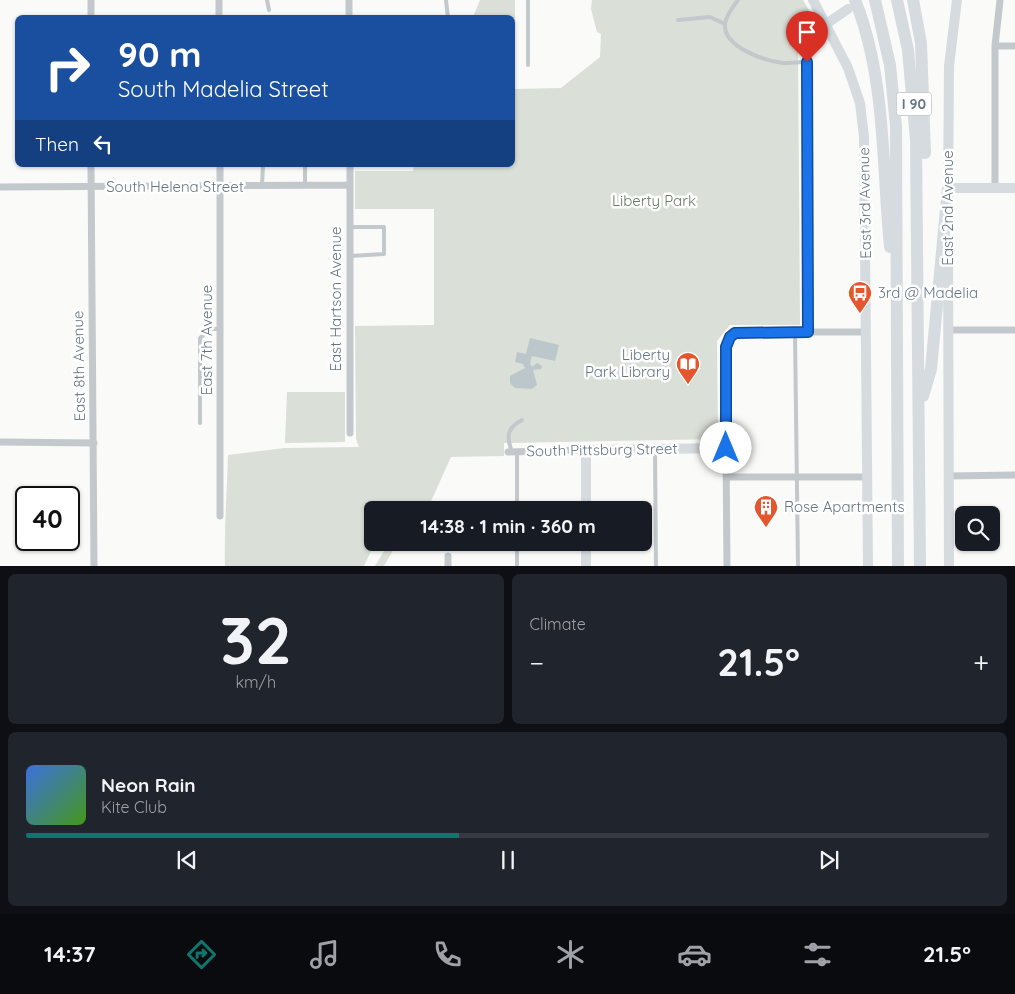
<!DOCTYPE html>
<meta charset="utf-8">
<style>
body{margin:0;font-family:Quicksand,sans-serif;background:#20242c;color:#f1f3f6;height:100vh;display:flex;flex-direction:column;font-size:19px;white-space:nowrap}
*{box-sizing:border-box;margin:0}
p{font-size:16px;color:#9ea1a6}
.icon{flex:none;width:28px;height:28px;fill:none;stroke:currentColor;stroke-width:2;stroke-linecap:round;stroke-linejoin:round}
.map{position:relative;height:566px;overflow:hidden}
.drawer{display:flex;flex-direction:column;gap:8px;padding:8px;background:#0d0f14;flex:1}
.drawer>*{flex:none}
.banner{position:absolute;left:15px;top:15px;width:500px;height:152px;border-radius:8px;box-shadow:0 1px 4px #0004;background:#1a4fa0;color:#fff;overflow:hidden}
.controls{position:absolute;left:955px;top:506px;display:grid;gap:10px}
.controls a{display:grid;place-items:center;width:45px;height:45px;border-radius:8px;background:#171b24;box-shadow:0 1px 4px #0004;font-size:25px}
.speed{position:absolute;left:15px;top:486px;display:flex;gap:10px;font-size:25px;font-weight:700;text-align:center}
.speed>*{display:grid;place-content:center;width:65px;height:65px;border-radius:50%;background:#171b24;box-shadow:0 1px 4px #0004;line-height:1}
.speed .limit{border:2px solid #111;border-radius:8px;background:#fff;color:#111}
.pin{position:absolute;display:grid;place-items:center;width:42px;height:42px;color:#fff;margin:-51px -21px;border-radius:50% 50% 50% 0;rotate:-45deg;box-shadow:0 0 5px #0007}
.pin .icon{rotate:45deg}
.me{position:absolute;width:55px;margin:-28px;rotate:0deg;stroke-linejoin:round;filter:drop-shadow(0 0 4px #0008)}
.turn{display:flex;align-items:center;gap:18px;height:105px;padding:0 20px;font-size:22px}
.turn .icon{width:65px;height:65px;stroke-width:2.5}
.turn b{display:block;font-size:35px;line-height:42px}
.then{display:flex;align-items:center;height:48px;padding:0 20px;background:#0003;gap:10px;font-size:19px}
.big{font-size:38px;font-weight:800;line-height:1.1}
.drawer .card{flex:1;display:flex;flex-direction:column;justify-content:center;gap:8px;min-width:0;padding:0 18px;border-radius:8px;background:#20242c}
.drawer .dial{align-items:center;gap:0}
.dial b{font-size:65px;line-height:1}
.song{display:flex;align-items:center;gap:15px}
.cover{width:60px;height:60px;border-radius:8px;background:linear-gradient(135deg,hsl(220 70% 55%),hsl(100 70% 35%))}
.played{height:5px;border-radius:2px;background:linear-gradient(90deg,#0f766e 45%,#363941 45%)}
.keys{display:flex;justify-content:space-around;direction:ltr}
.heat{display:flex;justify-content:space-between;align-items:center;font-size:28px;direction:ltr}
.drawer .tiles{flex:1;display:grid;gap:8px;grid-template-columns:1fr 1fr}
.card:last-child{grid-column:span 2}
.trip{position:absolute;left:364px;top:501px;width:288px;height:50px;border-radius:8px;background:#171b24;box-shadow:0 1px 4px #0004;font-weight:800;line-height:50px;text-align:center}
.tabs{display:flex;height:80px;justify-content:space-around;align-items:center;background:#090b0e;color:#9ea1a6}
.tabs .icon{width:35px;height:35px}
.tabs .current{color:#0f766e}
.tabs b{font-size:22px;color:#f1f3f6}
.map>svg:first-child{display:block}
.green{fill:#dadfd7}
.water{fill:#bbc7cb}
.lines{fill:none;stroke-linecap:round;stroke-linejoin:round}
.lane{stroke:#c3c8cc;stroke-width:4}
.street{stroke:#c3c8cc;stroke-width:7}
.secondary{stroke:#d6dbdf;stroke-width:10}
.highway{stroke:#d6dbdf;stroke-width:12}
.route-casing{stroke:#114b97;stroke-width:12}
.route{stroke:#1a73e8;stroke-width:9}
.labels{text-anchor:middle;stroke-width:5;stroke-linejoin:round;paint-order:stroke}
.shield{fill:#fff;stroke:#939fa8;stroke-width:1}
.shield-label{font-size:14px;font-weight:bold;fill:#657683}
.street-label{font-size:15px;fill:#657683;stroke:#fff}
.park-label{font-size:15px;fill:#687a64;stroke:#fff}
.poi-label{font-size:15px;fill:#657683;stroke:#fff;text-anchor:start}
</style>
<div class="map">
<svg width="1015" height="567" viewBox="0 0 1015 567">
<rect width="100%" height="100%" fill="#fafaf8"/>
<path class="green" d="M480,0h35v89l46,-1 39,-31 1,-23 -4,-2 -6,-23 1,-9h211l11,19 -11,13 -5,14 2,279h-70l-13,16 1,98 -214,4v13l-53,1 -24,53h-28l-1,-6 -6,-2 -4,8h-16v32l3,1 -11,23 -139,1c-1,-38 2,-75 3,-112l57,-7 74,-1 -3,-8 -1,-113 79,-1v-116h-79v-38h58l1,-6h98v-147l-39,-1z
M287,392h58v50l-60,1z
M389,543h3v9l-8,14h-9z"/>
<path class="water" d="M530,338l29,7 -4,16 -23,-5 -2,8 2,3 5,-4 5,3 -1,3 -8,1 4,15 -5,4 -17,-1 -5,-5v-7l15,-8 -2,-4 -8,-2 2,-10 9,2z"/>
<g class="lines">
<path class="lane" d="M267,0l2,10
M446,0l2,18
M738,0c-5,7 -12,15 -13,24 -2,23 40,37 58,39 8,0 16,-1 24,-1
M678,20l32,-3 15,7
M528,65v-65
M350,165h13
M262,186l1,-21
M305,186v-21
M350,227h34v27l-34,2
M795,334l3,233
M200,423v-85l11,-9h10
M655,450l1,117
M512,452c-6,-16 -5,-24 10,-32
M517,452v58
M517,542v25"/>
<path class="street" d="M91,0v18
M219,0v18
M349,0v18
M995,46h20
M91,165l3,402
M350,165v268
M0,187l350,-2
M995,188v-142l5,-46
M949,330h66
M808,332h58
M0,442l94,1
M726,448l1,119
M508,452l78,-2
M949,476l66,-1
M727,477h140
M220,516v-351
M448,556v11"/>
<path class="secondary" d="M813,0l35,68 12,35 4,34 4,430
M948,188h67
M948,196l1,-130 8,-66
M948,240l1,327
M586,510v-60l140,-2 -1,-101 5,-10 5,-4 73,-1 -1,-284 6,-15 35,-24
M586,542v25"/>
<path class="highway" d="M855,0c31,77 27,166 35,247
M875,0l15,65 6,61 2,441
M897,0l11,50 8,90 4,427
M913,0l8,43 4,110
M923,396l8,-27 17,-181"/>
</g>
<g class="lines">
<g class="route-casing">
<path id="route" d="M726,448v-101l4,-10 5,-4 73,-1 -1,-270"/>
</g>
<use href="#route" class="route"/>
</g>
<defs>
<g id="bus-pin" transform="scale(1.25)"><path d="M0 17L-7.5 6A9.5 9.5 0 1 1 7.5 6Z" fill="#e4572e" stroke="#fff"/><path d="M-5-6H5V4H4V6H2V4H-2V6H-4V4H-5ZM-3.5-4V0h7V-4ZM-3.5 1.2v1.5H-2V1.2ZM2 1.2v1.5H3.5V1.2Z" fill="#fff"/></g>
<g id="library-pin" transform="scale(1.25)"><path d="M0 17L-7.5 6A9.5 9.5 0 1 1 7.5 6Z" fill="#e4572e" stroke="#fff"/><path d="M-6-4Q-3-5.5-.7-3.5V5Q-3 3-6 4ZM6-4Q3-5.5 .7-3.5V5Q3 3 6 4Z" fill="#fff"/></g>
<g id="building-pin" transform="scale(1.25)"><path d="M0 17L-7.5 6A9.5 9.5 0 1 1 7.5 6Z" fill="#e4572e" stroke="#fff"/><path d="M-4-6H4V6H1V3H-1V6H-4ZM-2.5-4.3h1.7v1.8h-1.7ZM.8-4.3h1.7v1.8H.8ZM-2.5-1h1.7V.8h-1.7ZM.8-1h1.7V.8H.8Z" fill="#fff"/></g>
</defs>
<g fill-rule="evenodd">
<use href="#bus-pin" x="860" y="293"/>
<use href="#library-pin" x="688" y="364"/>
<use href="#building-pin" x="766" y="507"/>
</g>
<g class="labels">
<rect class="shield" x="896.5" y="92.5" width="35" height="23" rx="4"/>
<g class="shield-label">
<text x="914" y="109">I 90</text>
</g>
<g class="street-label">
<text x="175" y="192">South Helena Street</text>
<text transform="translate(865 203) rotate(-91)" y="5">East 3rd Avenue</text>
<text transform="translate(948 208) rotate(-90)" y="5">East 2nd Avenue</text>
<text transform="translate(336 299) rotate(-90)" y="5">East Hartson Avenue</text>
<text transform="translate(207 340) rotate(-90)" y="5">East 7th Avenue</text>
<text transform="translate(79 366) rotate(-91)" y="5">East 8th Avenue</text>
<text transform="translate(602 450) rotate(-1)" y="5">South Pittsburg Street</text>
</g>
<g class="park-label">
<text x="654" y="206">Liberty Park</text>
</g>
<g class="poi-label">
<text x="878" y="298">3rd @ Madelia</text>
<text x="670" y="360" text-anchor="end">Liberty<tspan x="670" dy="17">Park Library</tspan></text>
<text x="784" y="512">Rose Apartments</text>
</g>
</g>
</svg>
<div class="controls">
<a><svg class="icon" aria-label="search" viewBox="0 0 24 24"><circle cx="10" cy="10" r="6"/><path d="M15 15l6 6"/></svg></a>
</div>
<div class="speed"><div class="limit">40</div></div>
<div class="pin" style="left:807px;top:62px;background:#d93025"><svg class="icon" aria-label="arrive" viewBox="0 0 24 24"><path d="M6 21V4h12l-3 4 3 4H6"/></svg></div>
<svg class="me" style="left:726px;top:448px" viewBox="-20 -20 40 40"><circle r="19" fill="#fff"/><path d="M0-13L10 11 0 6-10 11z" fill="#1a73e8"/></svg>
<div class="trip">14:38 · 1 min · 360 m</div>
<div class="banner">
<div class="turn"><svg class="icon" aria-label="right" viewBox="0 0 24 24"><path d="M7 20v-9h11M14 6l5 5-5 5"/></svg><div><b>90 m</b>South Madelia Street</div></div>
<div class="then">Then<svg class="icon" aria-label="left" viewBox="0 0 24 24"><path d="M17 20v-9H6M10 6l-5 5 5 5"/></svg></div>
</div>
</div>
<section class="drawer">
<div class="tiles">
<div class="card dial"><b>32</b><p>km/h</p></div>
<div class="card"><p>Climate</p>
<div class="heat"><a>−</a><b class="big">21.5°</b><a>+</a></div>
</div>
<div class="card">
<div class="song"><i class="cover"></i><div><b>Neon Rain</b><p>Kite Club</p></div></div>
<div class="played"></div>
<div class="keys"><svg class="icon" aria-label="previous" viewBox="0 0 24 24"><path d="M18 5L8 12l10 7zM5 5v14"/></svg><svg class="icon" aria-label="pause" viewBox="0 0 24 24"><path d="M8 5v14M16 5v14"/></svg><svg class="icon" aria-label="next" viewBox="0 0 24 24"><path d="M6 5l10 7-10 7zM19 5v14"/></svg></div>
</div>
</div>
</section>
<nav class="tabs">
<b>14:37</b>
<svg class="icon current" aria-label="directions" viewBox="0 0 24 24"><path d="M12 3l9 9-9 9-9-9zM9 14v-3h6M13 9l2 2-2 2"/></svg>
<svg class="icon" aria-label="music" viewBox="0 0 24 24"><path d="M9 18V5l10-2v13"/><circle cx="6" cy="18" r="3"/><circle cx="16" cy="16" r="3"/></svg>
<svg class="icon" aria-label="phone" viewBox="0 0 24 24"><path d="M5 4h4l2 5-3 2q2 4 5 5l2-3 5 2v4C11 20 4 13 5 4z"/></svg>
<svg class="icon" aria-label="climate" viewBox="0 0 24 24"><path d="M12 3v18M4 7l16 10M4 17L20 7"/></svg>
<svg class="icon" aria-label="car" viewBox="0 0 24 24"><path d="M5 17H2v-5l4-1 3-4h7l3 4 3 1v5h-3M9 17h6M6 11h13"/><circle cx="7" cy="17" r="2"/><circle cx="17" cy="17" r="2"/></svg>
<svg class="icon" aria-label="filters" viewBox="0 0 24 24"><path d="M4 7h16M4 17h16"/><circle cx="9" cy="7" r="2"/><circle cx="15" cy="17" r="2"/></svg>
<b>21.5°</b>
</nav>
